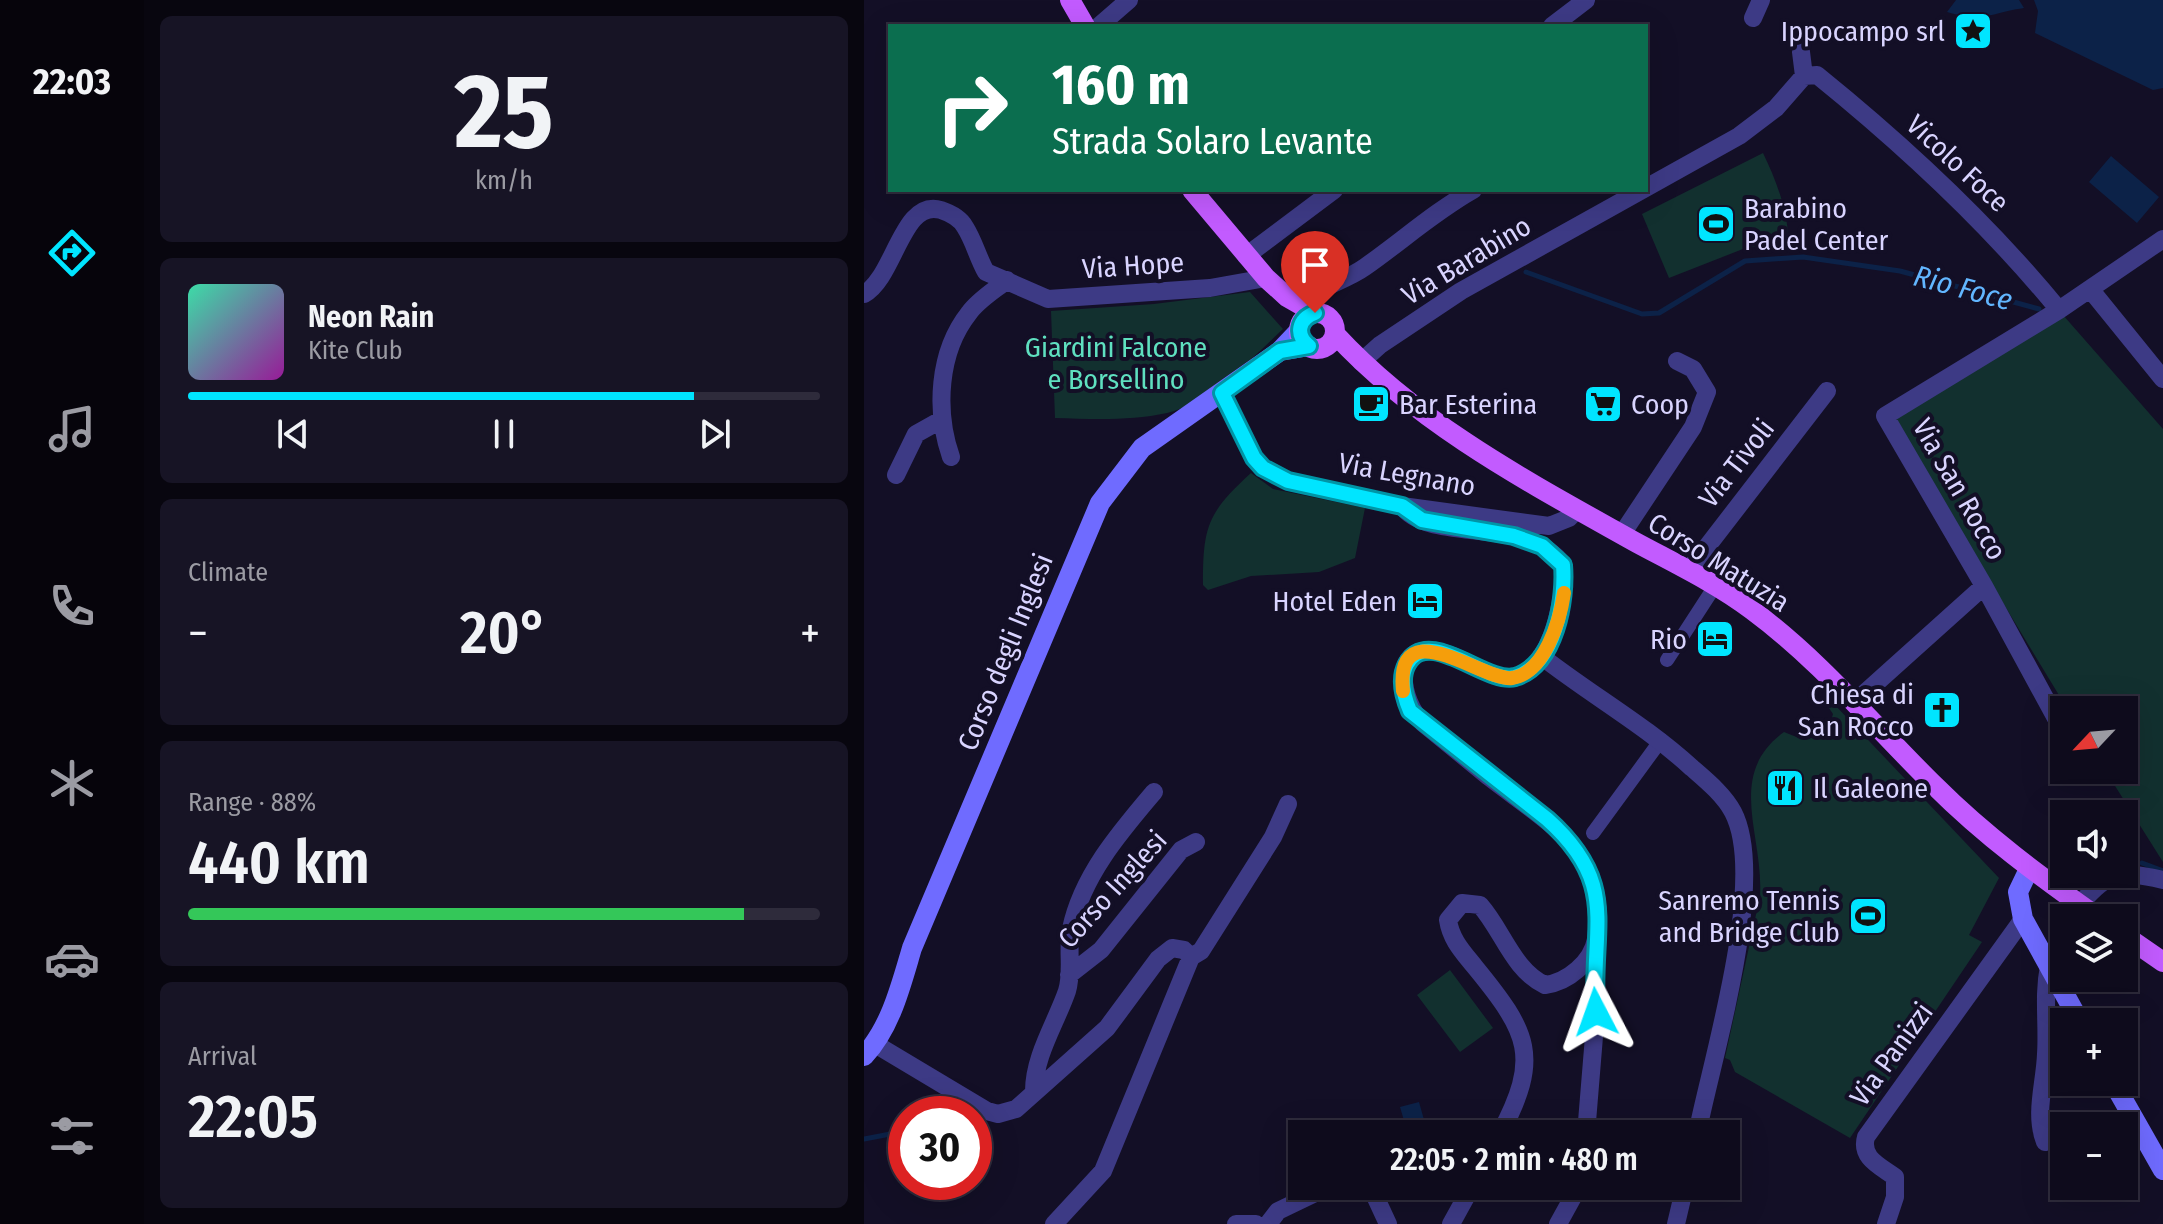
<!DOCTYPE html>
<meta charset="utf-8">
<style>
body{margin:0;font-family:"Fira Sans Condensed",sans-serif;background:#171425;color:#f1f3f6;height:100vh;display:flex;flex-direction:column;font-size:30px;white-space:nowrap}
*{box-sizing:border-box;margin:0}
p{font-size:26px;color:#9b9ba3}
.icon{flex:none;width:44px;height:44px;fill:none;stroke:currentColor;stroke-width:2;stroke-linecap:round;stroke-linejoin:round}
.map{position:relative;flex:1;overflow:hidden}
.panel{display:flex;flex-direction:column;gap:16px;padding:16px;background:#08060f;width:720px}
.panel>*{flex:none}
.banner{position:absolute;left:24px;top:24px;width:760px;height:168px;border-radius:0px;box-shadow:0 8px 32px #0002,0 0 0 2px #2e2b3b;background:#0b6e4f;color:#fff;overflow:hidden}
.needle{width:52px;rotate:244deg}
.controls{position:absolute;left:1186px;top:696px;display:grid;gap:16px}
.controls a{display:grid;place-items:center;width:88px;height:88px;border-radius:0px;background:#0e0b1c;box-shadow:0 8px 32px #0002,0 0 0 2px #2e2b3b;font-size:40px}
.speed{position:absolute;left:24px;top:1096px;display:flex;gap:16px;font-size:40px;font-weight:700;text-align:center}
.speed>*{display:grid;place-content:center;width:104px;height:104px;border-radius:50%;background:#0e0b1c;box-shadow:0 8px 32px #0002,0 0 0 2px #2e2b3b;line-height:1}
.speed .limit{border:12px solid #d22;background:#fff;color:#111}
.pin{position:absolute;display:grid;place-items:center;width:68px;height:68px;color:#fff;margin:-82px -34px;border-radius:50% 50% 50% 0;rotate:-45deg;box-shadow:0 0 8px #0007}
.pin .icon{rotate:45deg}
.me{position:absolute;width:88px;margin:-44px;rotate:356deg;stroke-linejoin:round;filter:drop-shadow(0 0 6px #0008)}
.turn{display:flex;align-items:center;gap:28px;height:168px;padding:0 32px;font-size:36px}
.turn .icon{width:104px;height:104px;stroke-width:2.5}
.turn b{display:block;font-size:56px;line-height:68px}
.big{font-size:60px;font-weight:600;line-height:1.1}
.panel .card{flex:1;display:flex;flex-direction:column;justify-content:center;gap:12px;min-width:0;padding:0 28px;border-radius:12px;background:#171425}
.panel .dial{align-items:center;gap:0}
.dial b{font-size:104px;line-height:1}
.song{display:flex;align-items:center;gap:24px}
.cover{width:96px;height:96px;border-radius:12px;background:linear-gradient(135deg,hsl(160 70% 55%),hsl(300 70% 35%))}
.played{height:8px;border-radius:4px;background:linear-gradient(90deg,#00e5ff 80%,#2e2b3b 80%)}
.keys{display:flex;justify-content:space-around;direction:ltr}
.heat{display:flex;justify-content:space-between;align-items:center;font-size:44px;direction:ltr}
.charge{height:12px;border-radius:6px;background:linear-gradient(90deg,#34c759 88%,#2e2b3b 0)}
.trip{position:absolute;left:424px;top:1120px;width:452px;height:80px;border-radius:0px;background:#0e0b1c;box-shadow:0 8px 32px #0002,0 0 0 2px #2e2b3b;font-weight:600;line-height:80px;text-align:center}
main{display:flex;flex:1;min-height:0}
.tab-bar{display:flex;flex-direction:column;width:144px;justify-content:space-around;align-items:center;background:#06040b;color:#9b9ba3}
.tab-bar .icon{width:56px;height:56px}
.tab-bar .current{color:#00e5ff}
.tab-bar b{font-size:36px;color:#f1f3f6}
.map>svg:first-child{display:block}
.green{fill:#12302f}
.water{fill:#0c2248}
.lines{fill:none;stroke-linecap:round;stroke-linejoin:round}
.stream{stroke:#0c2248;stroke-width:5}
.pedestrian{stroke:#3d3a85;stroke-width:14}
.minor{stroke:#3d3a85;stroke-width:18}
.secondary{stroke:#6f6bff;stroke-width:20}
.primary{stroke:#c25bff;stroke-width:20}
.route-casing{stroke:#0095a6;stroke-width:20}
.route{stroke:#00e5ff;stroke-width:14}
.slow{stroke:#f59e0b;stroke-width:14}
.labels{text-anchor:middle;stroke-width:8;stroke-linejoin:round;paint-order:stroke}
.poi-label{font-size:28px;fill:#d9d4ff;stroke:#130f26;text-anchor:end}
.street-label{font-size:28px;fill:#d9d4ff;stroke:#130f26}
.park-label{font-size:28px;fill:#5fe0c0;stroke:#130f26}
.water-label{font-size:30px;font-style:italic;fill:#62b6ff;stroke:#130f26}
</style>
<main>
<nav class="tab-bar">
<b>22:03</b>
<svg class="icon current" aria-label="directions" viewBox="0 0 24 24"><path d="M12 3l9 9-9 9-9-9zM9 14v-3h6M13 9l2 2-2 2"/></svg>
<svg class="icon" aria-label="music" viewBox="0 0 24 24"><path d="M9 18V5l10-2v13"/><circle cx="6" cy="18" r="3"/><circle cx="16" cy="16" r="3"/></svg>
<svg class="icon" aria-label="phone" viewBox="0 0 24 24"><path d="M5 4h4l2 5-3 2q2 4 5 5l2-3 5 2v4C11 20 4 13 5 4z"/></svg>
<svg class="icon" aria-label="climate" viewBox="0 0 24 24"><path d="M12 3v18M4 7l16 10M4 17L20 7"/></svg>
<svg class="icon" aria-label="car" viewBox="0 0 24 24"><path d="M5 17H2v-5l4-1 3-4h7l3 4 3 1v5h-3M9 17h6M6 11h13"/><circle cx="7" cy="17" r="2"/><circle cx="17" cy="17" r="2"/></svg>
<svg class="icon" aria-label="filters" viewBox="0 0 24 24"><path d="M4 7h16M4 17h16"/><circle cx="9" cy="7" r="2"/><circle cx="15" cy="17" r="2"/></svg>
</nav>
<section class="panel">
<div class="card dial"><b>25</b><p>km/h</p></div>
<div class="card">
<div class="song"><i class="cover"></i><div><b>Neon Rain</b><p>Kite Club</p></div></div>
<div class="played"></div>
<div class="keys"><svg class="icon" aria-label="previous" viewBox="0 0 24 24"><path d="M18 5L8 12l10 7zM5 5v14"/></svg><svg class="icon" aria-label="pause" viewBox="0 0 24 24"><path d="M8 5v14M16 5v14"/></svg><svg class="icon" aria-label="next" viewBox="0 0 24 24"><path d="M6 5l10 7-10 7zM19 5v14"/></svg></div>
</div>
<div class="card"><p>Climate</p>
<div class="heat"><a>−</a><b class="big">20°</b><a>+</a></div>
</div>
<div class="card"><p>Range · 88%</p><b class="big">440 km</b><div class="charge"></div></div>
<div class="card"><p>Arrival</p><b class="big">22:05</b></div>
</section>
<div class="map">
<svg width="1299" height="1224" viewBox="0 0 1299 1224">
<rect width="100%" height="100%" fill="#130f26"/>
<path class="green" d="M899,153c13,27 27,62 25,93l-40,1 -79,31 -27,-64z
M386,292l33,37c-32,30 -72,73 -116,84 -36,8 -75,6 -112,5l-4,-107 103,-7z
M1199,315l100,114v433l-58,-92h19v-60h-56l-176,-290z
M387,473l22,16 92,19 -10,50 -36,14 -68,4 -43,14 -5,-5c0,-58 4,-72 48,-112z
M970,704l165,174 -30,57 13,7 -132,196 -115,-66 -5,-12 -5,-2 35,-162c4,-61 -35,-121 24,-164l15,6 29,-7 5,-17 -4,-6z
M586,970l43,58 -33,24 -43,-57z"/>
<path class="water" d="M1092,0h63l5,8c-34,5 -40,15 -77,4z
M1170,0h129v88l-10,2 -118,-57 3,-22z
M1247,156l48,41 -22,26 -48,-41z
M555,1102l9,32h-20l-8,-27z"/>
<g class="lines">
<path class="stream" d="M662,272l116,42 17,-1 86,-52 58,-4 97,14 139,38
M1278,863l21,8
M0,1139l42,-8"/>
<path class="pedestrian" d="M803,660l48,-74
M729,833l68,-93"/>
<path class="minor" d="M889,18l8,-18
M235,26l30,-26
M688,26l34,-26
M940,76l13,-1c89,72 170,147 242,235
M382,256l88,-66
M1226,289l73,90
M0,294c31,-17 38,-96 77,-84 9,3 19,8 24,17 9,14 13,31 21,45l62,27 162,-11 56,-10
M436,303c19,-17 44,-21 65,-36 37,-26 69,-55 108,-77
M497,362l19,-17 81,-54 278,-155 37,-28 28,-32 -3,-24
M358,393l32,65 9,10 25,13 114,25 147,20 20,-8 8,-8
M87,457c-16,-46 -13,-105 18,-144 9,-13 26,-23 38,-33
M32,475l20,-41 25,-14
M538,506c27,38 127,9 161,59 3,32 -13,119 -60,112 -23,-4 -44,-23 -69,-26 -43,-6 -34,50 -11,72 22,18 44,36 66,54 59,46 120,75 107,162 -4,23 -28,43 -51,46 -32,-15 -42,-54 -65,-80l-18,-2 -14,17c3,20 15,32 27,47 54,66 66,90 25,167
M758,534l71,-107 14,-35 -14,-23 -16,-8
M825,570l138,-179
M677,656c50,39 104,69 151,112 15,13 32,27 41,44 35,67 -21,246 -36,322
M992,701l128,-115
M1200,733l-80,-147 -99,-170 174,-106 104,-71
M1216,904c29,-33 39,-34 83,-24
M327,957l10,-6 72,-114 15,-33
M205,975l32,-25 80,-100 15,-8
M11,1044l112,67 11,3 18,-5 91,-81 51,-69 14,-11 12,2 7,7 -88,214 -49,53
M170,1091c0,-35 22,-68 33,-100 6,-19 0,-42 4,-62 11,-53 49,-97 83,-137
M722,1134l10,-122 -1,-64
M1181,1142c-11,-28 0,-59 1,-88 2,-30 -3,-58 3,-88
M500,1186l11,10 13,28
M372,1224h20
M404,1224l10,-13 52,-25
M587,1224l21,-38
M694,1224l21,-38
M812,1224l9,-38
M1022,1224l9,-27v-20c-15,-11 -35,-19 -29,-40l157,-218"/>
<path class="secondary" d="M416,351l29,-5
M1165,869l-11,23 5,27 57,103
M0,1056c27,-29 37,-71 48,-108l188,-445 42,-55 138,-97 19,-20
M1249,1082l50,88"/>
<path class="primary" d="M206,0l15,26
M328,190l74,88 21,19 28,16
M435 331a18 18 0 1 1 36 0a18 18 0 1 1-36 0Z
M471,334c84,91 195,149 302,209 39,21 79,40 115,67 69,51 122,116 183,176 50,50 106,91 164,132
M1260,935l39,27"/>
</g>
<g class="lines">
<g class="route-casing">
<path id="route" d="M451,313c-17,6 -20,22 -6,33l-29,5 -58,42 32,65 9,10 25,13 114,25 20,14 92,16 28,10 21,19c3,35 -8,100 -48,112 -29,8 -86,-52 -108,-13 -8,15 -3,33 3,47l137,108c74,66 43,108 49,193"/>
</g>
<use href="#route" class="route"/>
<path class="slow" d="M539,691c-8,-83 81,-9 109,-13 33,-5 48,-58 52,-85"/>
</g>
<defs>
<g id="sight-square" transform="scale(2)"><rect x="-9" y="-9" width="18" height="18" rx="4" fill="#00e5ff" stroke="#130f26"/><path d="M0-6L1.8-2.2L6-1.7L2.9 1.2L3.7 5.4L0 3.3L-3.7 5.4L-2.9 1.2L-6-1.7L-1.8-2.2Z" fill="#111"/></g>
<g id="stadium-square" transform="scale(2)"><rect x="-9" y="-9" width="18" height="18" rx="4" fill="#00e5ff" stroke="#130f26"/><path d="M0-5a6.5 5 0 1 0 0 10a6.5 5 0 1 0 0-10ZM-3.5-1.8h7v3.6h-7Z" fill="#111"/></g>
<g id="cafe-square" transform="scale(2)"><rect x="-9" y="-9" width="18" height="18" rx="4" fill="#00e5ff" stroke="#130f26"/><path d="M-5.5-4.5H6V0H3Q3 3.5 0 3.5H-2.5Q-5.5 3.5-5.5 0ZM3-3.2v2h1.7v-2ZM-6 4.5H4V6H-6Z" fill="#111"/></g>
<g id="supermarket-square" transform="scale(2)"><rect x="-9" y="-9" width="18" height="18" rx="4" fill="#00e5ff" stroke="#130f26"/><path d="M-6-5.5h2.5l.6 2H6L4.5 2H-2.5L-4.4-4H-6ZM-1.5 3.2a1.3 1.3 0 1 0 .1 0ZM3 3.2a1.3 1.3 0 1 0 .1 0Z" fill="#111"/></g>
<g id="hotel-square" transform="scale(2)"><rect x="-9" y="-9" width="18" height="18" rx="4" fill="#00e5ff" stroke="#130f26"/><path d="M-6-4.5h1.5V1H6V5H4.5V3h-9V5H-6ZM-4 0a1.8 1.8 0 1 1 3.6 0ZM.5 0V-2.5h3Q6-2.5 6 0Z" fill="#111"/></g>
<g id="church-square" transform="scale(2)"><rect x="-9" y="-9" width="18" height="18" rx="4" fill="#00e5ff" stroke="#130f26"/><path d="M-1.2-6h2.4v3.5h3.3v2.4h-3.3V6h-2.4V-.1h-3.3v-2.4h3.3Z" fill="#111"/></g>
<g id="restaurant-square" transform="scale(2)"><rect x="-9" y="-9" width="18" height="18" rx="4" fill="#00e5ff" stroke="#130f26"/><path d="M-5-6h1v4h1v-4h1v4h1v-4h1v5L-1.5 .5V6h-2V.5L-5-1ZM5-6V6H3V1.5H1.5Q1.5-4 5-6Z" fill="#111"/></g>
</defs>
<g fill-rule="evenodd">
<use href="#sight-square" x="1109" y="31"/>
<use href="#stadium-square" x="852" y="224"/>
<use href="#cafe-square" x="507" y="404"/>
<use href="#supermarket-square" x="739" y="404"/>
<use href="#hotel-square" x="561" y="601"/>
<use href="#hotel-square" x="851" y="639"/>
<use href="#church-square" x="1078" y="710"/>
<use href="#restaurant-square" x="921" y="788"/>
<use href="#stadium-square" x="1004" y="916"/>
</g>
<g class="labels">
<g class="poi-label">
<text x="1081" y="41">Ippocampo srl</text>
<text x="880" y="218" text-anchor="start">Barabino<tspan x="880" dy="32">Padel Center</tspan></text>
<text x="535" y="414" text-anchor="start">Bar Esterina</text>
<text x="767" y="414" text-anchor="start">Coop</text>
<text x="533" y="611">Hotel Eden</text>
<text x="823" y="649">Rio</text>
<text x="1050" y="704">Chiesa di<tspan x="1050" dy="32">San Rocco</tspan></text>
<text x="949" y="798" text-anchor="start">Il Galeone</text>
<text x="976" y="910">Sanremo Tennis<tspan x="976" dy="32">and Bridge Club</tspan></text>
</g>
<g class="street-label">
<text transform="translate(1094 163) rotate(43)" y="10">Vicolo Foce</text>
<text transform="translate(602 260) rotate(-31)" y="10">Via Barabino</text>
<text transform="translate(269 265) rotate(-4)" y="10">Via Hope</text>
<text transform="translate(872 463) rotate(-52)" y="10">Via Tivoli</text>
<text transform="translate(543 474) rotate(10)" y="10">Via Legnano</text>
<text transform="translate(1096 489) rotate(60)" y="10">Via San Rocco</text>
<text transform="translate(855 562) rotate(32)" y="10">Corso Matuzia</text>
<text transform="translate(141 652) rotate(-68)" y="10">Corso degli Inglesi</text>
<text transform="translate(248 889) rotate(-48)" y="10">Corso Inglesi</text>
<text transform="translate(1027 1054) rotate(-54)" y="10">Via Panizzi</text>
</g>
<g class="park-label">
<text x="252" y="357">Giardini Falcone<tspan x="252" dy="32">e Borsellino</tspan></text>
</g>
<g class="water-label">
<text transform="translate(1099 288) rotate(15)" y="10">Rio Foce</text>
</g>
</g>
</svg>
<div class="controls">
<a><svg class="needle" viewBox="-14 -14 28 28"><path d="M0-13l5 13h-10z" fill="#e53935"/><path d="M0 13l5-13h-10z" fill="#9b9ba3"/></svg></a>
<a><svg class="icon" aria-label="sound" viewBox="0 0 24 24"><path d="M4 9h4l5-4v14l-5-4H4zM17 9q2 3 0 6"/></svg></a>
<a><svg class="icon" aria-label="layers" viewBox="0 0 24 24"><path d="M12 4l9 5-9 5-9-5zM3 14l9 5 9-5"/></svg></a>
<a>+</a>
<a>−</a>
</div>
<div class="speed"><div class="limit">30</div></div>
<div class="pin" style="left:451px;top:313px;background:#d93025"><svg class="icon" aria-label="arrive" viewBox="0 0 24 24"><path d="M6 21V4h12l-3 4 3 4H6"/></svg></div>
<svg class="me" style="left:732px;top:1012px" viewBox="-20 -20 40 40"><path d="M0-17L14 15 0 8-14 15z" fill="#00e5ff" stroke="#fff" stroke-width="4"/></svg>
<div class="trip">22:05 · 2 min · 480 m</div>
<div class="banner">
<div class="turn"><svg class="icon" aria-label="right" viewBox="0 0 24 24"><path d="M7 20v-9h11M14 6l5 5-5 5"/></svg><div><b>160 m</b>Strada Solaro Levante</div></div>
</div>
</div>
</main>
